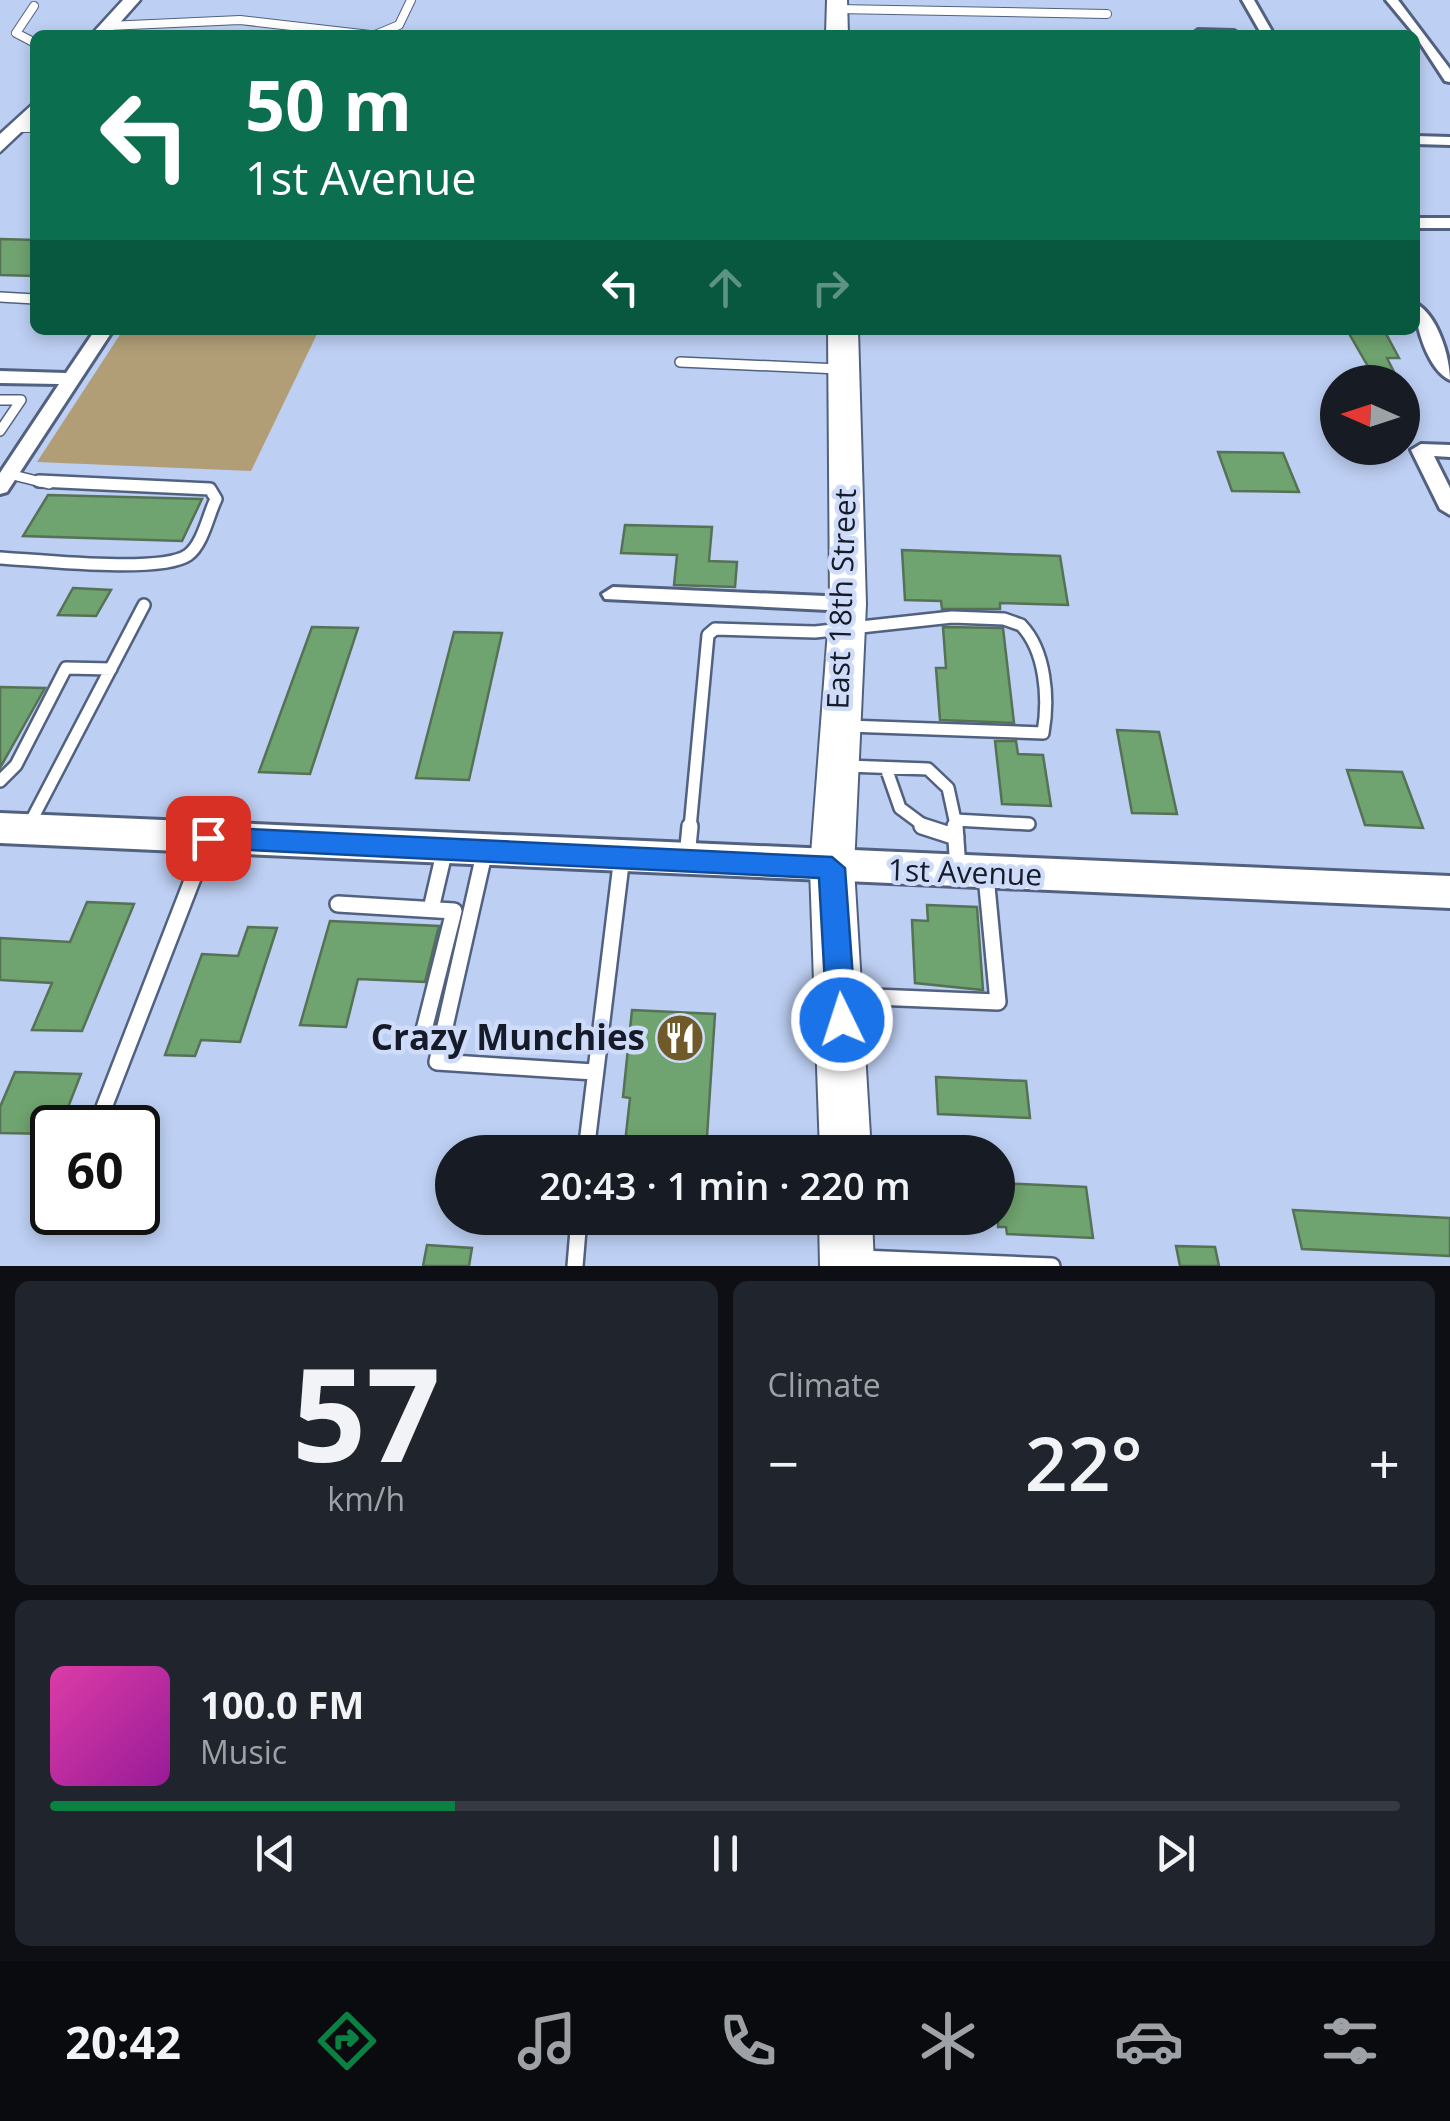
<!DOCTYPE html>
<meta charset="utf-8">
<style>
body{margin:0;font-family:"Open Sans",sans-serif;background:#20242c;color:#f1f3f6;height:100vh;display:flex;flex-direction:column;font-size:38px;white-space:nowrap}
*{box-sizing:border-box;margin:0}
p{font-size:32px;color:#9ea1a6}
.icon{flex:none;width:55px;height:55px;fill:none;stroke:currentColor;stroke-width:2;stroke-linecap:round;stroke-linejoin:round}
.map{position:relative;height:1266px;overflow:hidden}
.sheet{display:flex;flex-direction:column;gap:15px;padding:15px;background:#0d0f14;flex:1}
.sheet>*{flex:none}
.top-card{position:absolute;left:30px;top:30px;width:1390px;height:305px;border-radius:15px;box-shadow:0 5px 15px #0003;background:#0b6e4f;color:#fff;overflow:hidden}
.needle{width:65px;rotate:273deg}
.controls{position:absolute;left:1320px;top:365px;display:grid;gap:20px}
.controls a{display:grid;place-items:center;width:100px;height:100px;border-radius:50%;background:#171b24;box-shadow:0 5px 15px #0003;font-size:50px}
.speed{position:absolute;left:30px;top:1105px;display:flex;gap:20px;font-size:50px;font-weight:700;text-align:center}
.speed>*{display:grid;place-content:center;width:130px;height:130px;border-radius:50%;background:#171b24;box-shadow:0 5px 15px #0003;line-height:1}
.speed .limit{border:5px solid #111;border-radius:15px;background:#fff;color:#111}
.pin{position:absolute;display:grid;place-items:center;width:85px;height:85px;color:#fff;margin:-42px;border-radius:20px;box-shadow:0 5px 15px #0006}
.me{position:absolute;width:110px;margin:-55px;rotate:356deg;stroke-linejoin:round;filter:drop-shadow(0 0 8px #0008)}
.turn{display:flex;align-items:center;gap:35px;height:210px;padding:0 50px;font-size:45px}
.turn .icon{width:130px;height:130px;stroke-width:2.5}
.turn b{display:block;font-size:70px;line-height:85px}
.lanes{display:flex;align-items:center;height:95px;padding:0 50px;background:#0003;justify-content:center;gap:50px;direction:ltr}
.lanes .off{opacity:.35}
.big{font-size:75px;font-weight:600;line-height:1.1}
.sheet .card{flex:1;display:flex;flex-direction:column;justify-content:center;gap:15px;min-width:0;padding:0 35px;border-radius:15px;background:#20242c}
.sheet .dial{align-items:center;gap:0}
.dial b{font-size:130px;line-height:1}
.song{display:flex;align-items:center;gap:30px}
.cover{width:120px;height:120px;border-radius:15px;background:linear-gradient(135deg,hsl(320 70% 55%),hsl(300 70% 35%))}
.played{height:10px;border-radius:5px;background:linear-gradient(90deg,#0b8043 30%,#363941 30%)}
.keys{display:flex;justify-content:space-around;direction:ltr}
.heat{display:flex;justify-content:space-between;align-items:center;font-size:55px;direction:ltr}
.sheet .tiles{flex:1;display:grid;gap:15px;grid-template-columns:1fr 1fr}
.card:last-child{grid-column:span 2}
.trip{position:absolute;left:435px;top:1135px;width:580px;height:100px;border-radius:50px;background:#171b24;box-shadow:0 5px 15px #0003;font-weight:600;line-height:100px;text-align:center}
.tab-bar{display:flex;height:160px;justify-content:space-around;align-items:center;background:#090b0e;color:#9ea1a6}
.tab-bar .icon{width:70px;height:70px}
.tab-bar .on{color:#0b8043}
.tab-bar b{font-size:45px;color:#f1f3f6}
.map>svg:first-child{display:block}
.green{fill:#b19e77}
.building{fill:#6fa36f;stroke:#567256;stroke-width:2.5}
.lines{fill:none;stroke-linecap:round;stroke-linejoin:round}
.service-far3-casing{stroke:#526180;stroke-width:10}
.service-far2-casing{stroke:#526180;stroke-width:12}
.service-far1-casing{stroke:#526180;stroke-width:16}
.service-casing{stroke:#526180;stroke-width:20}
.minor-casing{stroke:#526180;stroke-width:6}
.tertiary-casing{stroke:#526180;stroke-width:5}
.secondary-casing{stroke:#526180;stroke-width:6}
.primary-casing{stroke:#526180;stroke-width:4}
.service-far3{stroke:#fff;stroke-width:8}
.service-far2{stroke:#fff;stroke-width:9}
.service-far1{stroke:#fff;stroke-width:11}
.service{stroke:#fff;stroke-width:15}
.minor{fill:#fff;fill-rule:evenodd}
.tertiary{fill:#fff;fill-rule:evenodd}
.secondary{fill:#fff;fill-rule:evenodd}
.primary{fill:#fff;fill-rule:evenodd}
.route{fill:#1a73e8;stroke:#114b97;stroke-width:2.5}
.labels{text-anchor:middle;stroke-width:9;stroke-linejoin:round;paint-order:stroke}
.street-label{font-size:30px;fill:#151b28;stroke:#cedcf9}
.near-poi-label{font-size:35px;font-weight:bold;fill:#151b28;stroke:#cedcf9;text-anchor:end}
</style>
<div class="map">
<svg width="1450" height="1266" viewBox="0 0 1450 1266">
<rect width="100%" height="100%" fill="#bdcff3"/>
<path class="green" d="M123,330h196l-68,141 -214,-9z"/>
<path class="building" d="M0,239l35,1v36l-35,-1z
M1347,330h37l15,28h-12l12,24h-22z
M1218,452l65,1 16,39 -67,-1z
M48,495l154,4 -20,42 -159,-5z
M625,525l87,2 -3,34 28,1 -2,25 -61,-2 3,-30 -56,-2z
M902,550l158,6 8,49 -68,-2v6h-58l-1,-8 -36,-1z
M73,588l38,2 -15,26 -38,-1z
M312,627l46,1 -48,146 -51,-2z
M943,627l60,1 11,95 -74,-3 -4,-52h10z
M454,632l48,1 -33,147 -53,-2z
M0,687l45,1 -45,80z
M1117,730l42,2 18,82 -45,-1z
M995,741h21l2,13 25,1 8,51 -49,-2z
M1347,770l55,2 21,56 -58,-3z
M87,902l47,2 -52,127 -50,-1 20,-47 -52,-3v-42l70,4z
M927,905l50,2 6,83 -68,-7 -3,-63 16,1z
M330,921l109,5 -14,56 -67,-3 -12,48 -46,-2z
M248,927l29,1 -37,114 -39,-2 -6,16 -30,-1 37,-101 36,2z
M632,1010l83,4 -9,138h-82l6,-54 -7,-1z
M15,1072l66,2 -21,54h-8v6l-52,-1v-26z
M936,1077l90,4 4,37 -92,-4z
M998,1183l88,4 7,51 -86,-4 -1,-7h-8z
M1293,1210l157,8v38l-148,-7z
M427,1245l45,3 -3,18h-46z
M1176,1246l39,1 4,19h-39z"/>
<g class="lines">
<g class="service-far3-casing">
<path id="service-far3" d="M34,6l-18,27 19,10
M837,9l270,5
M108,26l132,-6 130,15
M375,35l24,-10 12,-25
M16,128h19"/>
</g>
<g class="service-far2-casing">
<path id="service-far2" d="M0,297l35,2
M680,362l159,7
M0,400h21l-21,31
M9,474l40,10"/>
</g>
<g class="service-far1-casing">
<path id="service-far1" d="M0,558c37,2 161,16 188,-3 15,-11 20,-40 28,-56l-6,-10 -171,-8
M847,766l81,3 20,19 7,32
M886,768l14,40 27,20
M0,781l16,-16 50,-97 45,1
M29,825l115,-220
M690,828l18,-193 7,-6 100,3 137,-15 52,2 17,6c25,26 28,74 22,108l-196,-7
M955,828v-8l74,4"/>
</g>
<g class="service-casing">
<path id="service" d="M922,826l34,11
M955,826l3,43
M485,850l-48,212 157,10
M687,857l3,-31
M338,904l116,7 -30,119
M431,909l14,-60
M849,996l149,6 -12,-126
M96,1128l111,-286
M586,1152l36,-296
M861,1258l191,8
M575,1266l4,-48"/>
</g>
<g class="minor-casing">
<path id="minor" d="M1242,0h12l20,35h-12z
M1386,0h12l52,69v13l-5,-1 -30,-46z
M1198,30l36,1 6,4h-48z
M1415,136l35,1v8l-35,-1z
M1415,218h35v10h-35z
M1415,303c22,11 35,53 35,77 -22,-10 -35,-54 -35,-77z
M95,330h18l-106,162 -7,2v-21l59,-89 -59,-1v-12l66,2z
M1421,444l29,1v12l-16,-1 16,32v27l-10,-6 -29,-59z
M613,587l235,10 11,7 -11,7 -243,-12 -3,-5z"/>
</g>
<g class="tertiary-casing">
<path id="tertiary" d="M123,0h17l-31,35h-18z
M35,102v17l-35,33v-18z"/>
</g>
<g class="secondary-casing">
<path id="secondary" d="M0,813l1450,63v32l-1450,-65z"/>
</g>
<g class="primary-casing">
<path id="primary" d="M827,0h20l1,35h-22z
M828,330h30l8,274 -12,264 17,284h-51l-10,-284 20,-264z
M819,1218h53l2,48h-54z"/>
</g>
<use href="#service-far3" class="service-far3"/>
<use href="#service-far2" class="service-far2"/>
<use href="#service-far1" class="service-far1"/>
<use href="#service" class="service"/>
<use href="#minor" class="minor"/>
<use href="#tertiary" class="tertiary"/>
<use href="#secondary" class="secondary"/>
<use href="#primary" class="primary"/>
</g>
<path class="route" d="M208,827l624,30 13,11 11,152 -4,9 -10,4 -11,-4 -4,-9 -8,-142 -611,-30 -13,-10z"/>
<defs>
<g id="restaurant-disc" transform="scale(2.5)"><circle r="9.5" fill="#715a2a" stroke="#cedcf9"/><path d="M-5-6h1v4h1v-4h1v4h1v-4h1v5L-1.5 .5V6h-2V.5L-5-1ZM5-6V6H3V1.5H1.5Q1.5-4 5-6Z" fill="#fff"/></g>
</defs>
<g fill-rule="evenodd">
<use href="#restaurant-disc" x="680" y="1038"/>
</g>
<g class="labels">
<g class="street-label">
<text transform="translate(842 599) rotate(-88)" y="10">East 18th Street</text>
<text transform="translate(965 873) rotate(2)" y="10">1st Avenue</text>
</g>
<g class="near-poi-label">
<text x="645" y="1050">Crazy Munchies</text>
</g>
</g>
</svg>
<div class="controls">
<a><svg class="needle" viewBox="-14 -14 28 28"><path d="M0-13l5 13h-10z" fill="#e53935"/><path d="M0 13l5-13h-10z" fill="#9ea1a6"/></svg></a>
</div>
<div class="speed"><div class="limit">60</div></div>
<div class="pin" style="left:208px;top:838px;background:#d93025"><svg class="icon" aria-label="arrive" viewBox="0 0 24 24"><path d="M6 21V4h12l-3 4 3 4H6"/></svg></div>
<svg class="me" style="left:842px;top:1020px" viewBox="-20 -20 40 40"><circle r="17" fill="#1a73e8" stroke="#fff" stroke-width="3"/><path d="M0-11L8 9 0 5-8 9z" fill="#fff"/></svg>
<div class="trip">20:43 · 1 min · 220 m</div>
<div class="top-card">
<div class="turn"><svg class="icon" aria-label="left" viewBox="0 0 24 24"><path d="M17 20v-9H6M10 6l-5 5 5 5"/></svg><div><b>50 m</b>1st Avenue</div></div>
<div class="lanes"><svg class="icon" aria-label="left" viewBox="0 0 24 24"><path d="M17 20v-9H6M10 6l-5 5 5 5"/></svg><svg class="icon off" aria-label="ahead" viewBox="0 0 24 24"><path d="M12 20V5M6 11l6-6 6 6"/></svg><svg class="icon off" aria-label="right" viewBox="0 0 24 24"><path d="M7 20v-9h11M14 6l5 5-5 5"/></svg></div>
</div>
</div>
<section class="sheet">
<div class="tiles">
<div class="card dial"><b>57</b><p>km/h</p></div>
<div class="card"><p>Climate</p>
<div class="heat"><a>−</a><b class="big">22°</b><a>+</a></div>
</div>
<div class="card">
<div class="song"><i class="cover"></i><div><b>100.0 FM</b><p>Music</p></div></div>
<div class="played"></div>
<div class="keys"><svg class="icon" aria-label="previous" viewBox="0 0 24 24"><path d="M18 5L8 12l10 7zM5 5v14"/></svg><svg class="icon" aria-label="pause" viewBox="0 0 24 24"><path d="M8 5v14M16 5v14"/></svg><svg class="icon" aria-label="next" viewBox="0 0 24 24"><path d="M6 5l10 7-10 7zM19 5v14"/></svg></div>
</div>
</div>
</section>
<nav class="tab-bar">
<b>20:42</b>
<svg class="icon on" aria-label="directions" viewBox="0 0 24 24"><path d="M12 3l9 9-9 9-9-9zM9 14v-3h6M13 9l2 2-2 2"/></svg>
<svg class="icon" aria-label="music" viewBox="0 0 24 24"><path d="M9 18V5l10-2v13"/><circle cx="6" cy="18" r="3"/><circle cx="16" cy="16" r="3"/></svg>
<svg class="icon" aria-label="phone" viewBox="0 0 24 24"><path d="M5 4h4l2 5-3 2q2 4 5 5l2-3 5 2v4C11 20 4 13 5 4z"/></svg>
<svg class="icon" aria-label="climate" viewBox="0 0 24 24"><path d="M12 3v18M4 7l16 10M4 17L20 7"/></svg>
<svg class="icon" aria-label="car" viewBox="0 0 24 24"><path d="M5 17H2v-5l4-1 3-4h7l3 4 3 1v5h-3M9 17h6M6 11h13"/><circle cx="7" cy="17" r="2"/><circle cx="17" cy="17" r="2"/></svg>
<svg class="icon" aria-label="filters" viewBox="0 0 24 24"><path d="M4 7h16M4 17h16"/><circle cx="9" cy="7" r="2"/><circle cx="15" cy="17" r="2"/></svg>
</nav>
